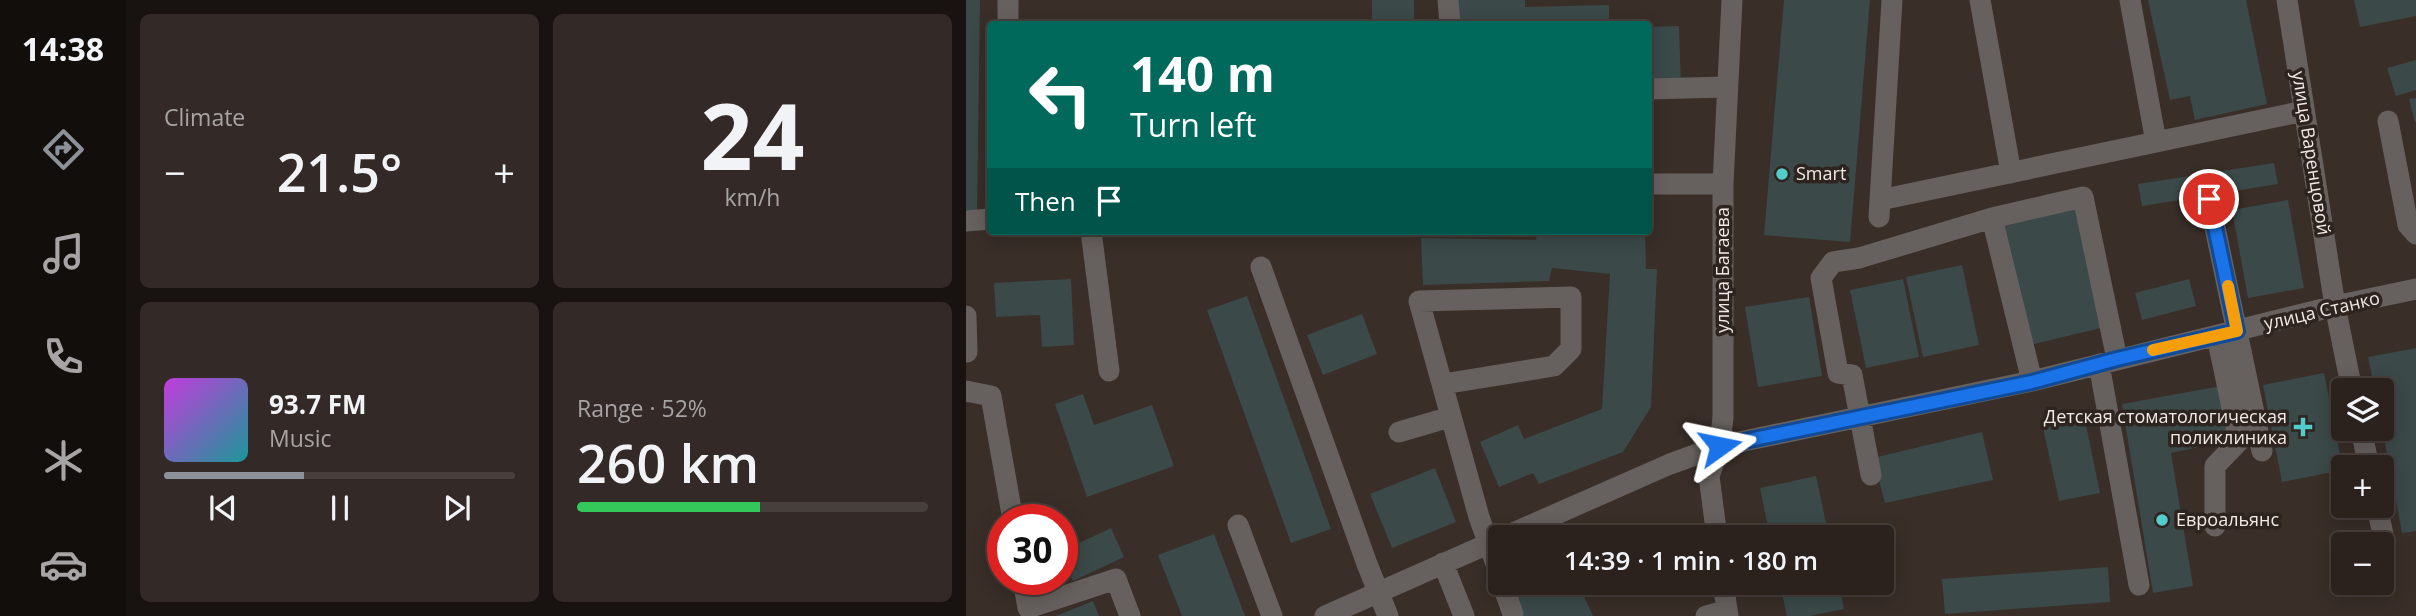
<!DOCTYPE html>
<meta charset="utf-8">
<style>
body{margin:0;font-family:"Open Sans",sans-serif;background:#332a27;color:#f1f3f6;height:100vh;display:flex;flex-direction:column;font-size:26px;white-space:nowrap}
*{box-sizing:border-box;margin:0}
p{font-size:23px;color:#a6a4a4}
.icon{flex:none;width:38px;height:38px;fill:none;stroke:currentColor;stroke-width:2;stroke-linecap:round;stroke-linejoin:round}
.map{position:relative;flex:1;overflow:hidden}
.sheet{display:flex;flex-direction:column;gap:14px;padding:14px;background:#181310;width:840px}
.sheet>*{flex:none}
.banner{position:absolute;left:21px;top:21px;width:665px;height:214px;border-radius:7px;box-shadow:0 4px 18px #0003,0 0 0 2px #473f3c;background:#00695c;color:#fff;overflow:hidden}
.controls{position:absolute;left:1365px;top:378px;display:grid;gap:14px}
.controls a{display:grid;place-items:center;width:63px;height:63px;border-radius:7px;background:#2b221e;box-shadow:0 4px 18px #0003,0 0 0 2px #473f3c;font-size:35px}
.speed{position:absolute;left:21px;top:504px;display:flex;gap:14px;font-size:35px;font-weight:700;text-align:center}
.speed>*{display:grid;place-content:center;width:91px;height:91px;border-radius:50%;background:#2b221e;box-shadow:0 4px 18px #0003,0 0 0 2px #473f3c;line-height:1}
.speed .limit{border:10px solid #d22;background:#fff;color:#111}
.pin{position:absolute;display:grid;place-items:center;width:60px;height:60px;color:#fff;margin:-30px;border:4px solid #fff;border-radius:50%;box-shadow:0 2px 7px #0007}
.me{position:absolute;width:77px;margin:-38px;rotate:78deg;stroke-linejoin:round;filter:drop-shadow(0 0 5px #0008)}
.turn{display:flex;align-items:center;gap:24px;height:147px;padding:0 28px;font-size:32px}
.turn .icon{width:91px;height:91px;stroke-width:2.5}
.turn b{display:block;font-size:49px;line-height:60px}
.then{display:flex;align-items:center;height:66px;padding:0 28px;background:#0003;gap:14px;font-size:26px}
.big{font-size:52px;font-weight:600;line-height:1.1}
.sheet .widget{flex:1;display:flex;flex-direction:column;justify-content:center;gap:10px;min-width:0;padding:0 24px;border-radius:10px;background:#332a27}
.sheet .dial{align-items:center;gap:0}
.dial b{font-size:91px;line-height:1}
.song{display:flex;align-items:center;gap:21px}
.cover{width:84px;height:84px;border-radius:10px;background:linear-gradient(135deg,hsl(290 70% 55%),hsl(180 70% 35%))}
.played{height:7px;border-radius:4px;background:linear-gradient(90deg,#8c9099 40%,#473f3c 40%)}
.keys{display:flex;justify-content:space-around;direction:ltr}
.heat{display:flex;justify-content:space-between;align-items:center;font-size:38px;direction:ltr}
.charge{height:10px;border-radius:5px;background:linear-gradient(90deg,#34c759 52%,#473f3c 0)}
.sheet .tiles{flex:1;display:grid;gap:14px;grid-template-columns:repeat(2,1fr)}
.trip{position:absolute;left:522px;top:525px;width:406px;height:70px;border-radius:7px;background:#2b221e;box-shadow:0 4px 18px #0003,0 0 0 2px #473f3c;font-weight:600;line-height:70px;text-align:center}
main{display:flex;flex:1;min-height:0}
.dock{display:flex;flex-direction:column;width:126px;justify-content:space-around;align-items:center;background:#110e0c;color:#a6a4a4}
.dock .icon{width:49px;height:49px}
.dock .current{color:#8c9099}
.dock b{font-size:32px;color:#f1f3f6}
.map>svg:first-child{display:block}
.building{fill:#3b4949}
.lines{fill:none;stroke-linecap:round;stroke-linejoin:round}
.minor{stroke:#66615e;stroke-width:21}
.route-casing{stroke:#114b97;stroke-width:18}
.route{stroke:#1a73e8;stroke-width:12}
.slow{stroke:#f59e0b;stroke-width:12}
.poi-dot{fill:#53cdcb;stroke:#2e241f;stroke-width:2.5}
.labels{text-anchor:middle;stroke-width:7;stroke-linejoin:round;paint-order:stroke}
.street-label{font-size:18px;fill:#f0e9e5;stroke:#2e241f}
.poi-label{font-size:18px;fill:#f0e9e5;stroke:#2e241f;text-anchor:start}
</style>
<main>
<nav class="dock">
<b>14:38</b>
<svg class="icon current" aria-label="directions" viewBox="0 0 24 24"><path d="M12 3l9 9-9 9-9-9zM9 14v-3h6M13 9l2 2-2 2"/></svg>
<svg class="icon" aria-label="music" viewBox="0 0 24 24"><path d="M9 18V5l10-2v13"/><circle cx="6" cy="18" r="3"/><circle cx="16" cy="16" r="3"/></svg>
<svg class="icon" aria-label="phone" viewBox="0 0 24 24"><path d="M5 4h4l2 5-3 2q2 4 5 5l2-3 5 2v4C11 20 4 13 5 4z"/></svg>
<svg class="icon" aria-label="climate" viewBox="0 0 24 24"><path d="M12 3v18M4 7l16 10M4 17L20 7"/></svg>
<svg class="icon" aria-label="car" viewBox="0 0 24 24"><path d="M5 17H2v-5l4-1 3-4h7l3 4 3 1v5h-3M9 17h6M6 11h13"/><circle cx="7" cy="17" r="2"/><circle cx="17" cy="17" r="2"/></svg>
</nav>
<section class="sheet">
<div class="tiles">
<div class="widget"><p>Climate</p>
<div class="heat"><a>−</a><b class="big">21.5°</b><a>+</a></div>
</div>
<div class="widget dial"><b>24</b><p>km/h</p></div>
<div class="widget">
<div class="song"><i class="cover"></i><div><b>93.7 FM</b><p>Music</p></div></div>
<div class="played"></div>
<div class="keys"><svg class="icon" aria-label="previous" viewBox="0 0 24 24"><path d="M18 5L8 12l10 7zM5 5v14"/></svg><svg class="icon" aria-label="pause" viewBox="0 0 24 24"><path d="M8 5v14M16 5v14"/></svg><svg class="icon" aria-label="next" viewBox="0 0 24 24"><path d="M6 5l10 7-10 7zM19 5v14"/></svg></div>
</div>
<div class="widget"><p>Range · 52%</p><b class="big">260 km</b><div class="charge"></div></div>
</div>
</section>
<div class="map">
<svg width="1450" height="616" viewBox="0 0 1450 616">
<rect width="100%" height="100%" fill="#392e28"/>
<path class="building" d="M0,0h14l-3,216h-11z
M406,0h42v24h-42z
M491,0h68v7l84,-2v19h-151z
M818,0h86l-20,242 -86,-7z
M1182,0h98l21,104 -72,16 -5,-24 -20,4z
M1388,0h62v16l-56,11z
M713,26l2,61 -33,1v-61z
M1450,60v30l-20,6 -9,-28z
M1450,98v24h-1l-6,-23z
M1308,163l4,21 -136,22 -4,-22z
M1322,200l16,88 -56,10 -16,-88z
M1109,202l30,125 -79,19 -29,-125z
M572,231h107l1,38h11l-6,138 -28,45 -84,32 -6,-11 -34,14 -19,-45 38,-17 6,14 78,-30 8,-135 -58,-6 -3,13 -126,4 -2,-47 115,2z
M996,265l17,80 -56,12 -17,-80z
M105,279l3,66 -32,2 -2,-32 -44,2 -2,-34z
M937,279l16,78 -53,11 -16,-78z
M1223,279l7,27 -54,14 -7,-27z
M281,296l84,233 -40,14 -84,-233z
M843,297l13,79 -64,11 -13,-80z
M396,314l15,40 -54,21 -16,-40z
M1450,348v183l-14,2 -20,-106v-37h-7l-7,-33z
M1358,373l19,97 -61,12 -19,-97z
M1255,386l10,54 -60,13 22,133 -40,7 -31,-189z
M117,394l11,31 58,-20 22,61 -87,31 -32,-93z
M1118,415l16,78 -41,8 -17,-78z
M1016,432l11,48 -108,23 -12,-45z
M469,468l21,54 -64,26 -22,-54z
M850,476l13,61h-59l-10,-49z
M145,528l13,29 -51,24 -11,-23v-7z
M248,534l31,82h-63l-24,-61z
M1142,567l2,35 -165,12 -3,-35z
M583,583h29l15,33h-71l-8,-18z
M814,583h59l5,26 -34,7h-23z
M127,601l6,15h-43z"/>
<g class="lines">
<path class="minor" d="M482,0l2,24
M1014,0l31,173
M1164,0l26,142
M1321,0l48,306 17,84
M42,24v-24
M682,89l78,-2
M1422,121l20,104 8,9
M682,184h75
M1243,199l53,252
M914,200l424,-89
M913,217l13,-217
M1026,218l40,163
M0,221l24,-2
M125,231l18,140
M295,267l106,297 21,52
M0,316l1,36
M1133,364l40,221
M477,384l111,-18 17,-17v-52l-152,4 60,216 21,58
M0,391l25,5 22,124
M1395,429l8,38
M433,432l51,-15
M905,475l-19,-100 -14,-2 -17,-95 12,-16 26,-4 133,-40 91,-21 34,162
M1411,506l8,38
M272,525l34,91
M1249,526v-60l24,-25 -22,-105
M538,537l166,-73 50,-18 312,-65 303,-75 81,-17
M751,537l-8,-61 11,-30 3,-29v-233l9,-184
M477,563l21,53
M57,579l5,29 88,-29 14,37
M536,583l11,31
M757,583l5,33
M359,616l174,-77
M740,616l21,-6"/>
</g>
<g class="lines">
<g class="route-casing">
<path id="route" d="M754,446l312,-64 85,-23 120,-28 -28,-132"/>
</g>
<use href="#route" class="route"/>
<path class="slow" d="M1187,350l84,-19 -9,-45"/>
</g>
<g class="poi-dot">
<circle cx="816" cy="174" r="7"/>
<path d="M1333.5 416.5h7v7h7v7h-7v7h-7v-7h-7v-7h7z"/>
<circle cx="1196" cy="520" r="7"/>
</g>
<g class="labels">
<g class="street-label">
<text transform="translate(1345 153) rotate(81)" y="6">улица Варенцовой</text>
<text transform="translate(757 270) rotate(-90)" y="6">улица Багаева</text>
<text transform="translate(1356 311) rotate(-13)" y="6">улица Станко</text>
</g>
<g class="poi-label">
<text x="830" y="180">Smart</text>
<text x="1321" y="423" text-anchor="end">Детская стоматологическая<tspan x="1321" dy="21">поликлиника</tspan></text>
<text x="1210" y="526">Евроальянс</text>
</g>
</g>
</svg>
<div class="controls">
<a><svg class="icon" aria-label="layers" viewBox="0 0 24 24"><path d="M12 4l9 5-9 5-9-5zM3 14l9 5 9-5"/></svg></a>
<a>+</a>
<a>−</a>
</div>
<div class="speed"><div class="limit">30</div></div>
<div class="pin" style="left:1243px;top:199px;background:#d93025"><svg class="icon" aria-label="arrive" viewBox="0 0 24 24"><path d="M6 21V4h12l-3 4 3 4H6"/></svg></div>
<svg class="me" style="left:754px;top:446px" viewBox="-20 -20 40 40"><path d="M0-17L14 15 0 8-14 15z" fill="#1a73e8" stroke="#fff" stroke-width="4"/></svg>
<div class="trip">14:39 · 1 min · 180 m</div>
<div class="banner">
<div class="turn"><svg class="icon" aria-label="left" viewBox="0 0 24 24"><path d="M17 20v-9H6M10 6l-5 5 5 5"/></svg><div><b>140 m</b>Turn left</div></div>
<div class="then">Then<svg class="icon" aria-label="arrive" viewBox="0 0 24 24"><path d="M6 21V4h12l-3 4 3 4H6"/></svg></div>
</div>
</div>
</main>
